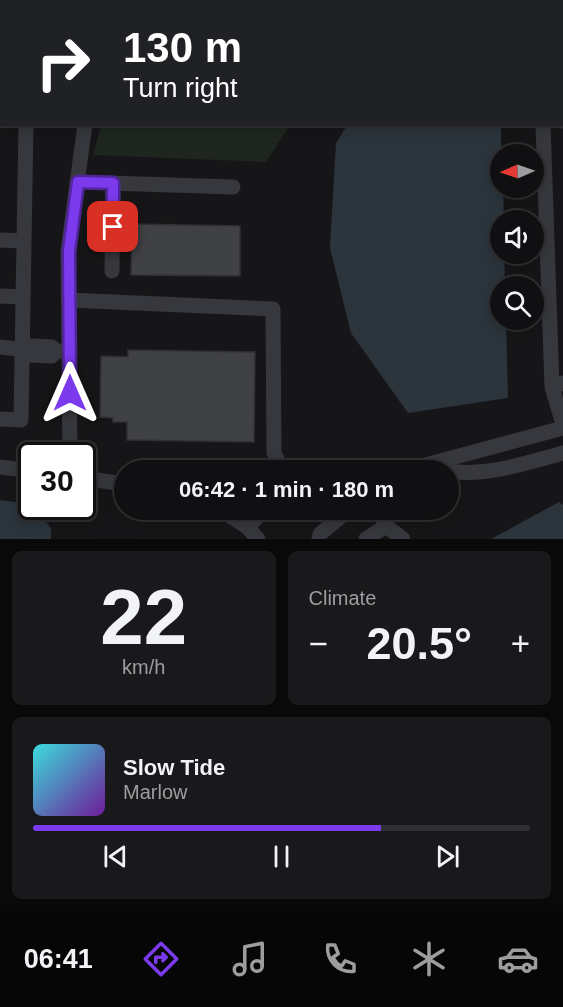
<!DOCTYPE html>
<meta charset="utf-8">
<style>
body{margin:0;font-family:Arial,sans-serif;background:#19191b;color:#f1f3f6;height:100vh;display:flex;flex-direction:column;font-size:22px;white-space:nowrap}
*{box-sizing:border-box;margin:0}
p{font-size:20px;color:#9c9d9f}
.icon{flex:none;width:33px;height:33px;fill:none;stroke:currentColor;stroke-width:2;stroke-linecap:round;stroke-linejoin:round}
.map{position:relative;height:539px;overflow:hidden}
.details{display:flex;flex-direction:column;gap:12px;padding:12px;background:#09090a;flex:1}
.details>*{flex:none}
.banner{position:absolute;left:0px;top:0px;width:564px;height:126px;box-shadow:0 3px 15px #0003,0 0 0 2px #303032;background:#202124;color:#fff;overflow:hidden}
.needle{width:39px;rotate:268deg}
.tools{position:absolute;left:490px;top:144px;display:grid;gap:12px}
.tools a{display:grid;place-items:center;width:54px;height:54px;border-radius:50%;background:#101012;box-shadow:0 3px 15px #0003,0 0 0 2px #303032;font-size:30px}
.speed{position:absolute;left:18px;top:442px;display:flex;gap:12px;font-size:30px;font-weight:700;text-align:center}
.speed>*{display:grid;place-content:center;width:78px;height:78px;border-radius:50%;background:#101012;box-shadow:0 3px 15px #0003,0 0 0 2px #303032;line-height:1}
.speed .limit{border:3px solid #111;border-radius:9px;background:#fff;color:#111}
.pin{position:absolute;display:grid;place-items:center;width:51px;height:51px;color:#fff;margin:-26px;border-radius:12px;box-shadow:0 3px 9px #0006}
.me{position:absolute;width:66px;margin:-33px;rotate:0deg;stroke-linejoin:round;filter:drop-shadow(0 0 4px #0008)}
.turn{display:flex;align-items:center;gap:21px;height:126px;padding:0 24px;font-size:27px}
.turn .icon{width:78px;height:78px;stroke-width:2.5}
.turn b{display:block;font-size:42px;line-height:51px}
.big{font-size:45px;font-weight:800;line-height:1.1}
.details .widget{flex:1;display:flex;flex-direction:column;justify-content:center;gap:9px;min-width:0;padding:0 21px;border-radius:9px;background:#19191b}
.details .dial{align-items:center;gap:0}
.dial b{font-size:78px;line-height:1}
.song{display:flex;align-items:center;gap:18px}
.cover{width:72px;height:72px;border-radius:9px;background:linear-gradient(135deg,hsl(180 70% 55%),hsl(280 70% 35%))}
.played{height:6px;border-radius:3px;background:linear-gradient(90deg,#7c3aed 70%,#303032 70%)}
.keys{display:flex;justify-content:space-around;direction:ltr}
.heat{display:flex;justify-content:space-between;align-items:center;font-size:33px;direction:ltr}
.details .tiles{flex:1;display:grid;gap:12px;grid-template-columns:1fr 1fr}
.widget:last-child{grid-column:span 2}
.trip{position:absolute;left:114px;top:460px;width:345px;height:60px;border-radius:30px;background:#101012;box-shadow:0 3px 15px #0003,0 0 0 2px #303032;font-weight:800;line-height:60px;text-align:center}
.tab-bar{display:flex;height:96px;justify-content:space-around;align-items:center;background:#060607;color:#9c9d9f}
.tab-bar .icon{width:42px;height:42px}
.tab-bar .selected{color:#7c3aed}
.tab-bar b{font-size:27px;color:#f1f3f6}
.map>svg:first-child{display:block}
.green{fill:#1e261f}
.water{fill:#2c353c}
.building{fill:#404145;stroke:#303034;stroke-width:1.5}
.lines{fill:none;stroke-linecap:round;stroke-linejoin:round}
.minor{stroke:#37383d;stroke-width:15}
.route-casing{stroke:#51269a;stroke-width:15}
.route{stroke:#7c3aed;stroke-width:10}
</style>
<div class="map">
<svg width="563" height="539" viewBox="0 0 563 539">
<rect width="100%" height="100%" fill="#161618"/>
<path class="green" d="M101,125v-1l189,1 -24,37 -173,-7z"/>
<path class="water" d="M348,124h152l1,2v62h2l1,32h-3v34h3l1,32h-4v34h5l2,78 -100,15 -57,-80 -21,-85 6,-105z
M0,500l31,4 1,3h2l17,21v11h-51z
M559,502l4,3v34h-72z"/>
<path class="building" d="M132,224l108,2v50l-109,-1z
M128,350l127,2 -1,90 -127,-2v-18h-14v-4l-13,-1 1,-61 27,1z"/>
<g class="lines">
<path class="minor" d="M29,2v-2
M111,2v-2
M0,53h2
M562,121h1
M543,124l9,263
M77,182l156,5
M0,240l23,1
M112,271l1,-88
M0,296l22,1
M69,300l204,9 1,144 9,18
M0,347l27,3
M57,351l-5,5 -22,-1 -3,-5 4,-4 21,1 5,4h13
M563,383l-11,4 11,37
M0,419l21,1 5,-296
M70,456l-2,-205 17,-127
M0,467l32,4
M378,471l40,-4 145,-39
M448,471c39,6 78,-8 115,-18
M82,478l42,6
M221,510l26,17 11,12
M378,510l8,16 17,13
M247,527l18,-17
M319,539l1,-5 25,-21 14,-3
M366,539l20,-13"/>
</g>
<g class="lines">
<g class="route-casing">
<path id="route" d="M70,393l-1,-142 9,-69 35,1v44"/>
</g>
<use href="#route" class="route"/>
</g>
</svg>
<div class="tools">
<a><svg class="needle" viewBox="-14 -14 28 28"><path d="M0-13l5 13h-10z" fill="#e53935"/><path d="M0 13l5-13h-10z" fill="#9c9d9f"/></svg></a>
<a><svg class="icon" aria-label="sound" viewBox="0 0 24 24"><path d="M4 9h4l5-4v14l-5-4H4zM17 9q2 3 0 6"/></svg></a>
<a><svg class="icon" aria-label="search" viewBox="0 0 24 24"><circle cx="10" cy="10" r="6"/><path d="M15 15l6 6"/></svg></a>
</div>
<div class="speed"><div class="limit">30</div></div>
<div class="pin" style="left:113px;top:227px;background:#d93025"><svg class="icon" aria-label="arrive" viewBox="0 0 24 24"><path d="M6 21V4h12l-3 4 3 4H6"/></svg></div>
<svg class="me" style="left:70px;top:393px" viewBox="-20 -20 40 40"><path d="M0-17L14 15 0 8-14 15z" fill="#7c3aed" stroke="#fff" stroke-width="4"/></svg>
<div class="trip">06:42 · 1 min · 180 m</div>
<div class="banner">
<div class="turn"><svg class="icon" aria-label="right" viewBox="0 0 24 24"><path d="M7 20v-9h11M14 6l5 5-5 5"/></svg><div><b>130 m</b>Turn right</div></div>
</div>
</div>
<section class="details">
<div class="tiles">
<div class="widget dial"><b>22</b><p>km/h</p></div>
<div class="widget"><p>Climate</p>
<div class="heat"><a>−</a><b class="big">20.5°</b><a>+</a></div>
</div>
<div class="widget">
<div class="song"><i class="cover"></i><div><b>Slow Tide</b><p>Marlow</p></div></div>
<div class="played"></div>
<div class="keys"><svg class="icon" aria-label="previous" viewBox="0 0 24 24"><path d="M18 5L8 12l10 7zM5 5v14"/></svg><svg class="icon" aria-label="pause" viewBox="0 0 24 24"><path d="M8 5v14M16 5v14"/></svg><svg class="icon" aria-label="next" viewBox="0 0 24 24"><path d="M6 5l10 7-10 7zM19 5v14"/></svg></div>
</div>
</div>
</section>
<nav class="tab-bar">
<b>06:41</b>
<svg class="icon selected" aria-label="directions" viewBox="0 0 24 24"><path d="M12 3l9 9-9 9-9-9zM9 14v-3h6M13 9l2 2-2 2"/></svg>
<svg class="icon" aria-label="music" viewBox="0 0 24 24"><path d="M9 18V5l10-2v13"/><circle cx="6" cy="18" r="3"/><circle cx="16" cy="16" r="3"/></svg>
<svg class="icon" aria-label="phone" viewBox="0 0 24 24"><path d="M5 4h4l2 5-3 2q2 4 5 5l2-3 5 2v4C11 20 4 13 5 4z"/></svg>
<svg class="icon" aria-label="climate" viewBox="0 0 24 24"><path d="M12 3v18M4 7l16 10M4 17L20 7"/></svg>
<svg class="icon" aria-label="car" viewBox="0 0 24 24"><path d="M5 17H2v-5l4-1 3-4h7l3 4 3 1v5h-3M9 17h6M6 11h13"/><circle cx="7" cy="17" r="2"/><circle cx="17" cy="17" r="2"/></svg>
</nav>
